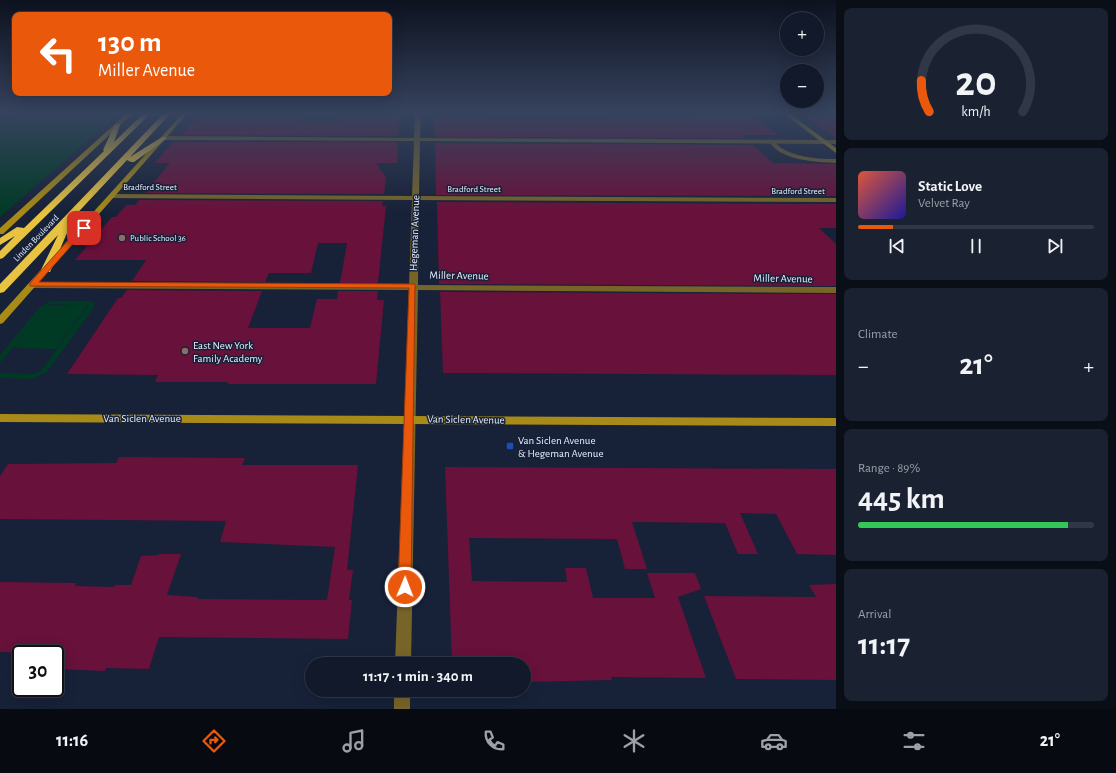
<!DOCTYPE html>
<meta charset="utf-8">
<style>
body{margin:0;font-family:"Alegreya Sans",sans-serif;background:#1a2232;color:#f1f3f6;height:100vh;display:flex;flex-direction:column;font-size:15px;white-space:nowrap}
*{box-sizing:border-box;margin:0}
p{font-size:13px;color:#9ca0a8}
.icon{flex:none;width:22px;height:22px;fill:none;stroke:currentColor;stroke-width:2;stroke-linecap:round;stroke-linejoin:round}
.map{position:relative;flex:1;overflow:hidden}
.panel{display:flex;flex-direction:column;gap:8px;padding:8px;background:#090e17;width:280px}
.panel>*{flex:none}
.banner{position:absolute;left:12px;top:12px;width:380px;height:84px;border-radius:8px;box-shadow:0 4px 16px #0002,0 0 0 1px #303847;background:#ea580c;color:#fff;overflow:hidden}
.tools{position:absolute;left:780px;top:12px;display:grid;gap:8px}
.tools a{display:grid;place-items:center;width:44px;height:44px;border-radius:50%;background:#11192a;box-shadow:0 4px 16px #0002,0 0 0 1px #303847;font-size:20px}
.speed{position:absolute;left:12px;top:645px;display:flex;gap:8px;font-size:20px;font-weight:700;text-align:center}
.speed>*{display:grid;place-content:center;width:52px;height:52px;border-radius:50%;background:#11192a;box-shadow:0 4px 16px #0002,0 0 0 1px #303847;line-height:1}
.speed .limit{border:2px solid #111;border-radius:6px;background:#fff;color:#111}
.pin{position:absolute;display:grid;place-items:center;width:34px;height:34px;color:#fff;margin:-17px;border-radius:8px;box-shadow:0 2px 6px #0006}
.me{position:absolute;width:44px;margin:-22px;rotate:1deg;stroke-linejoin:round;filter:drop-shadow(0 0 3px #0008)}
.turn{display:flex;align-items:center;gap:14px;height:84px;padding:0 20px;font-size:18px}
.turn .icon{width:52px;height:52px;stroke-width:2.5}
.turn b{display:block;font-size:28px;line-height:34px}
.big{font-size:30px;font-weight:700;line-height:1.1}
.panel .widget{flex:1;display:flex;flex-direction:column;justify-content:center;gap:6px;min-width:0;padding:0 14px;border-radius:8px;background:#1a2232}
.panel .dial{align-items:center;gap:0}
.dial svg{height:104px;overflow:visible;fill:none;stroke:#303847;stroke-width:7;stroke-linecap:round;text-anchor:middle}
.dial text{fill:#f1f3f6;stroke:none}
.song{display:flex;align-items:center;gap:12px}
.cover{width:48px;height:48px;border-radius:6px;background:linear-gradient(135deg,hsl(10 70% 55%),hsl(240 70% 35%))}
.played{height:4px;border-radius:2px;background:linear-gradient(90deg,#ea580c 15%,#303847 15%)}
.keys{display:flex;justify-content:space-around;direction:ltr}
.heat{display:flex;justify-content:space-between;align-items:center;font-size:22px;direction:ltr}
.charge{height:6px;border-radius:3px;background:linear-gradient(90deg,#34c759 89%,#303847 0)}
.trip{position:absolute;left:305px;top:657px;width:226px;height:40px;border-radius:20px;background:#11192a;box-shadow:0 4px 16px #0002,0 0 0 1px #303847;font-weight:700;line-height:40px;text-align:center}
.tab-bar{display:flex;height:64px;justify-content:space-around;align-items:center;background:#070a11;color:#9ca0a8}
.tab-bar .icon{width:28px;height:28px}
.tab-bar .active{color:#ea580c}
.tab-bar b{font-size:18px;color:#f1f3f6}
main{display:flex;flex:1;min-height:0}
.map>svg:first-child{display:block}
.green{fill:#003a25}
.building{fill:#68113a}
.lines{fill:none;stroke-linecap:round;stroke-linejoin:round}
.lane{fill:#776528;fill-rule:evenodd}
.street{fill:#776528;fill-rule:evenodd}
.secondary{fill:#a78a17;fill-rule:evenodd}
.highway{fill:#e7c341;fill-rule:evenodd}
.route{fill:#ea580c;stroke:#983908}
.education-dot{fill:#8d6e63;stroke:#172138;stroke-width:1.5}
.transit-dot{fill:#1a4fb4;stroke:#172138;stroke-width:1.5}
.labels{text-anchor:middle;stroke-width:3;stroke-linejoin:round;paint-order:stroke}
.far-street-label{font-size:9px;fill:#e7effe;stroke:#172138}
.far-poi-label{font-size:9px;fill:#e7effe;stroke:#172138;text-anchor:start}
.street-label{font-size:11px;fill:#e7effe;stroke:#172138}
.poi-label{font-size:11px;fill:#e7effe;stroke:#172138;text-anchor:start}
</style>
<main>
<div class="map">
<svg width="836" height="709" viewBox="0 0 836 709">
<rect width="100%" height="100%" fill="#172138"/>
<path class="green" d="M0,113h119l-119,104z
M50,301h42l3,5 -48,66 -15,7 -32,-1v-5l33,1 8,-3 47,-65 -36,-2 -4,1 39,1 -31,43 -43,-1 34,-42 -47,57v-8l39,-47z"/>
<path class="building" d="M208,113h17l-2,3h80l-1,5h38l2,-5h21l1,-3h36l-2,23 -216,-1 15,-18h8z
M687,113h64l26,22h-36l3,3 -309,-1 -1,-20h51v2h122l-2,-2 87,1z
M800,113h28l4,2 4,9v14z
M176,142h221l1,4 -1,17h-21l10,14 -2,17 -239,-1 25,-30h-15l16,-19z
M435,143l317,2 21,18 63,1v32l-400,-1z
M139,200l244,1 -1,5h4l-8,77h-38l7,-40h-29l-7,30h-42l-4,9 -133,-1 14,-21h-71l37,-43h4l10,-12h9z
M437,202l399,2v24h-17l17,16v42l-397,-2z
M127,290l135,1 -14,37h62l7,-29h20l1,-8h40l-1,9h7l-8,84h-149l1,-2h-73l3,-7 -91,-1 51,-76h3z
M440,292l396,2v81l-393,-2z
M119,457l126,1 -3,7h116l-11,105h6l-4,30h3l-4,39 -189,-2 -10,32 -43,-1 -1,3 -50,-2v-15l-55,-2v-70l76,1 -1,3 39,1 1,-2h16l10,-29 17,-1 1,-1h22l-14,41 31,2v2l129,1 8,-53 -115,-5 6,-21 -226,-2v-43l8,-12 108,-1z
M445,467l391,2v86l-39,-1 -21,-40 -36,-1 18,41h-20l-13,-31 -93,-1 15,47h-22l-8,-30 -148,-1 3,43 95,1 -2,-14h21l7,30h62l-8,-25h48l6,16 -23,8 28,81 -95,-1 1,3 -88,2v-18h-72z
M836,584v96l-100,-1 -32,-83 112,1 -7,-12z"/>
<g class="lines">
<path class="lane" d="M768,140h4c4,3 8,8 13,10 15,8 35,9 51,9v4c-18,-1 -40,-2 -56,-11 -4,-2 -8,-7 -12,-10z"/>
<path class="street" d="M415,113h6l-1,25 416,2v4l-416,-3 -1,55 417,2v4l-417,-2 -1,85 418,2v6l-418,-3 -7,374h-16l14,-374 -376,-2 -4,-3 4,-3 376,3 3,-85 -300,-2 -3,-2 3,-2 300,2 2,-55 -250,-1 -3,-2 3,-2 250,2z
M394,690h16v19h-16z"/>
<path class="secondary" d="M127,113h6l-130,121h-3v-6z
M183,113h5l-185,210 -3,1v-9z
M783,113h6l47,35v5z
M0,414l836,4v8l-836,-4z"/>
<path class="highway" d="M144,113h7l-148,145 -3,1v-8l15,-15 -15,9v-7l17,-11 7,1 80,-77 -1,-1 12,-26 5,1 -6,17z
M164,113h7l-41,44 32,-20h4v2l-32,23h-3l-4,-2 -58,62 2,2 -21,48h-8l-1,-2 17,-35 -54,57 -4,1v-9z"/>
</g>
<linearGradient id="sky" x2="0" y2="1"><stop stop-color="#0d121f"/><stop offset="0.53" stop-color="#36435e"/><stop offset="1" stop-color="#36435e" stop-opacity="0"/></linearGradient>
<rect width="836" height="213" fill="url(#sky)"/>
<path class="route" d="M81,226l6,2 -48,54 376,2 -4,303 -2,5 -4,2 -5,-2 -2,-5 11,-299 -379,-2v-3z"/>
<g class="education-dot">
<circle cx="122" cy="238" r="4"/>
<circle cx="185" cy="351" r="4"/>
</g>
<rect class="transit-dot" x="506" y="442" width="8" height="8" rx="2"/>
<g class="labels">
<g class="far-street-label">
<text x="150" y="190">Bradford Street</text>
<text x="474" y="192">Bradford Street</text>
<text x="798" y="194">Bradford Street</text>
<text transform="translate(36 238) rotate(-46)" y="3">Linden Boulevard</text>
</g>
<g class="far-poi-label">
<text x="130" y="241">Public School 36</text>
</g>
<g class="street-label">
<text transform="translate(414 233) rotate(-88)" y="4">Hegeman Avenue</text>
<text transform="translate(459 275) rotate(1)" y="4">Miller Avenue</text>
<text transform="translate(783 278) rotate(1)" y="4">Miller Avenue</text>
<text x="142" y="422">Van Siclen Avenue</text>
<text transform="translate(466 419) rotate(1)" y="4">Van Siclen Avenue</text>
</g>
<g class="poi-label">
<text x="193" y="349">East New York<tspan x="193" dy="13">Family Academy</tspan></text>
<text x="518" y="444">Van Siclen Avenue<tspan x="518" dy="13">&amp; Hegeman Avenue</tspan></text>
</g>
</g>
</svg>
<div class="tools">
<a>+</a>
<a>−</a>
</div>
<div class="speed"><div class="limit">30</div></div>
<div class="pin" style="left:84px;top:228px;background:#d93025"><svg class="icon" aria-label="arrive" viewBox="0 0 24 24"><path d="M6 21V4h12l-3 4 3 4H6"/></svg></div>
<svg class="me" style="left:405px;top:587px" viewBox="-20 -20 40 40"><circle r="17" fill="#ea580c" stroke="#fff" stroke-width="3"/><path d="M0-11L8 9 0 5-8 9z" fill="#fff"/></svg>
<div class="trip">11:17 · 1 min · 340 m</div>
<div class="banner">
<div class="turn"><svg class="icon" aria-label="left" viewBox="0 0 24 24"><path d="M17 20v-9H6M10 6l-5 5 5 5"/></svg><div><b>130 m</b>Miller Avenue</div></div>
</div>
</div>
<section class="panel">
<div class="widget dial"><svg viewBox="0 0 100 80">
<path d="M14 69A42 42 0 1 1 86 69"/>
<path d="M14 69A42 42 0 0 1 8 45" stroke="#ea580c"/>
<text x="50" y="56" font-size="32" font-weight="700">20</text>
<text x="50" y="72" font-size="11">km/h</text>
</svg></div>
<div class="widget">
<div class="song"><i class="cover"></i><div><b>Static Love</b><p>Velvet Ray</p></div></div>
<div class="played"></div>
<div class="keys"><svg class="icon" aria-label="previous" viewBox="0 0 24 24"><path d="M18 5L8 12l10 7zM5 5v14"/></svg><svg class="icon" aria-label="pause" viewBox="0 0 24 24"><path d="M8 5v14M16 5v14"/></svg><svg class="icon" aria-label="next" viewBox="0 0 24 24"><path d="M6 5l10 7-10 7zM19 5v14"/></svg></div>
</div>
<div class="widget"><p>Climate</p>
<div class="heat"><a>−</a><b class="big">21°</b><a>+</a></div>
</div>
<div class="widget"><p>Range · 89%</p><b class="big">445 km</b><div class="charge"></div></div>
<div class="widget"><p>Arrival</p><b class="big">11:17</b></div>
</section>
</main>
<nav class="tab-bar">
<b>11:16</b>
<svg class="icon active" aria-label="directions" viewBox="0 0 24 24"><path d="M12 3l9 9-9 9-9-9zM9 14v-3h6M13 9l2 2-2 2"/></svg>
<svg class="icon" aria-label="music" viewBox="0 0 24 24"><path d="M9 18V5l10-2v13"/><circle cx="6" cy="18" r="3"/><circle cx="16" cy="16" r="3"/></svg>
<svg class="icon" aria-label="phone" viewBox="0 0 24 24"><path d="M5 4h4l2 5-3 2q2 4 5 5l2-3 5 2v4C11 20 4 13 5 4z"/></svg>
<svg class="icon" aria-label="climate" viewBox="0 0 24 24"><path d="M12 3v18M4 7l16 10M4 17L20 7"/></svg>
<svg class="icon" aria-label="car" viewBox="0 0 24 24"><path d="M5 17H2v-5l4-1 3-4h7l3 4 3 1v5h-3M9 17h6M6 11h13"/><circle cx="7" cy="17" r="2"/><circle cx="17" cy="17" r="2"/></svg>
<svg class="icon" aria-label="filters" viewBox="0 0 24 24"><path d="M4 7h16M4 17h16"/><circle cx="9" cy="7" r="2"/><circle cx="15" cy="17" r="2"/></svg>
<b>21°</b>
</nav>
